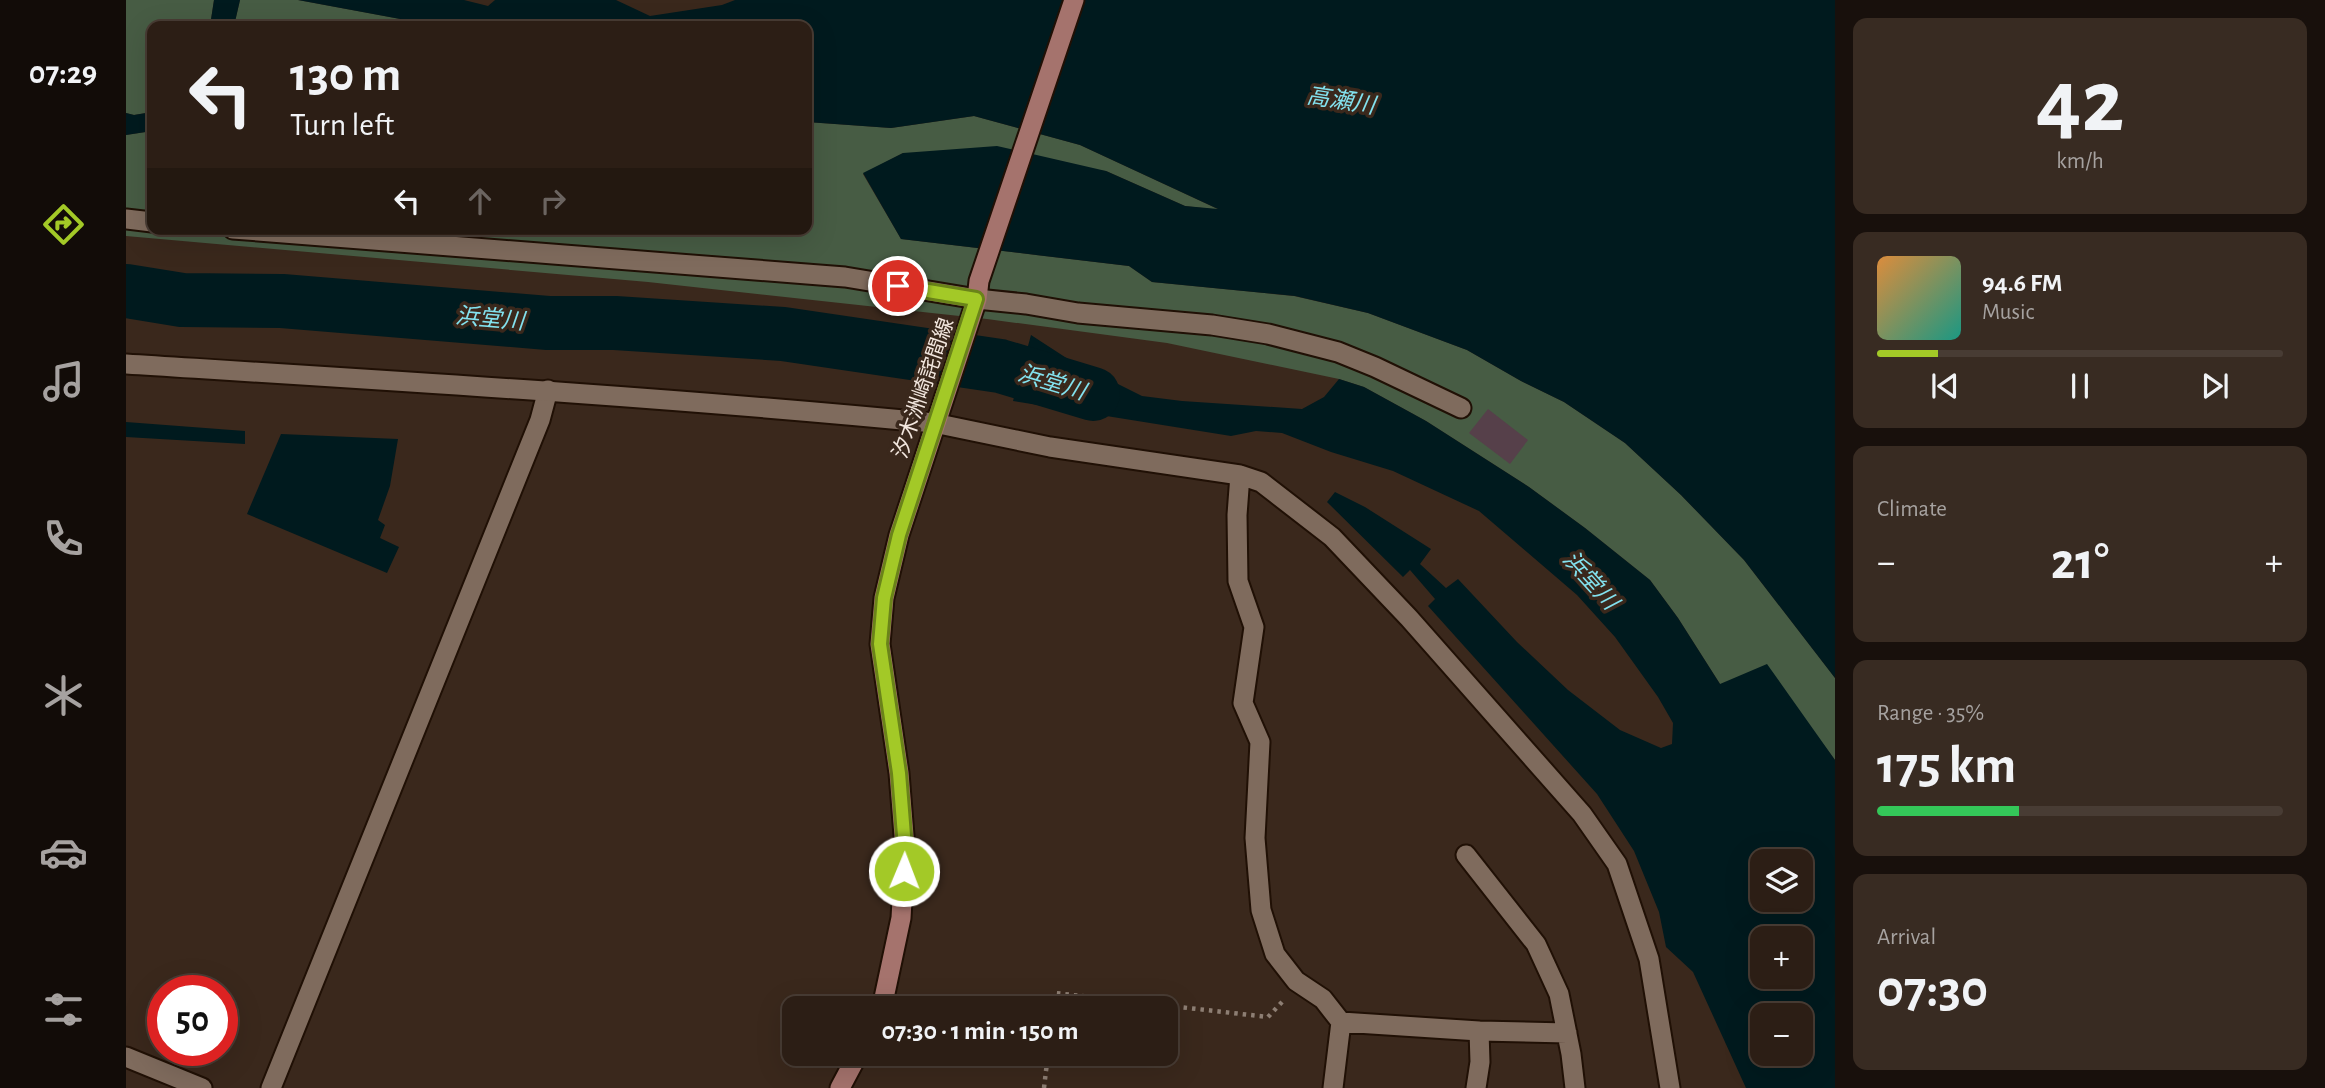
<!DOCTYPE html>
<meta charset="utf-8">
<style>
body{margin:0;font-family:"Alegreya Sans","Noto Sans JP",sans-serif;background:#382b22;color:#f1f3f6;height:100vh;display:flex;flex-direction:column;font-size:26px;white-space:nowrap}
*{box-sizing:border-box;margin:0}
p{font-size:23px;color:#a6a2a0}
.icon{flex:none;width:38px;height:38px;fill:none;stroke:currentColor;stroke-width:2;stroke-linecap:round;stroke-linejoin:round}
.map{position:relative;flex:1;overflow:hidden}
.drawer{display:flex;flex-direction:column;gap:18px;padding:18px;background:#18100c;width:490px}
.drawer>*{flex:none}
.hud{position:absolute;left:21px;top:21px;width:665px;height:214px;border-radius:14px;box-shadow:0 7px 28px #0002,0 0 0 2px #483c34;background:#2c1e15;color:#f1f3f6;overflow:hidden}
.tools{position:absolute;left:1624px;top:849px;display:grid;gap:14px}
.tools a{display:grid;place-items:center;width:63px;height:63px;border-radius:14px;background:#2c1e15;box-shadow:0 7px 28px #0002,0 0 0 2px #483c34;font-size:35px}
.speed{position:absolute;left:21px;top:975px;display:flex;gap:14px;font-size:35px;font-weight:700;text-align:center}
.speed>*{display:grid;place-content:center;width:91px;height:91px;border-radius:50%;background:#2c1e15;box-shadow:0 7px 28px #0002,0 0 0 2px #483c34;line-height:1}
.speed .limit{border:10px solid #d22;background:#fff;color:#111}
.pin{position:absolute;display:grid;place-items:center;width:60px;height:60px;color:#fff;margin:-30px;border:4px solid #fff;border-radius:50%;box-shadow:0 2px 7px #0007}
.me{position:absolute;width:77px;margin:-38px;rotate:1deg;stroke-linejoin:round;filter:drop-shadow(0 0 5px #0008)}
.turn{display:flex;align-items:center;gap:24px;height:147px;padding:0 28px;font-size:32px}
.turn .icon{width:91px;height:91px;stroke-width:2.5}
.turn b{display:block;font-size:49px;line-height:60px}
.lanes{display:flex;align-items:center;height:66px;padding:0 28px;background:#0003;justify-content:center;gap:35px;direction:ltr}
.lanes .off{opacity:.35}
.big{font-size:52px;font-weight:700;line-height:1.1}
.drawer .widget{flex:1;display:flex;flex-direction:column;justify-content:center;gap:10px;min-width:0;padding:0 24px;border-radius:14px;background:#382b22}
.drawer .dial{align-items:center;gap:0}
.dial b{font-size:91px;line-height:1}
.song{display:flex;align-items:center;gap:21px}
.cover{width:84px;height:84px;border-radius:10px;background:linear-gradient(135deg,hsl(30 70% 55%),hsl(170 70% 35%))}
.played{height:7px;border-radius:4px;background:linear-gradient(90deg,#a3c927 15%,#483c34 15%)}
.keys{display:flex;justify-content:space-around;direction:ltr}
.heat{display:flex;justify-content:space-between;align-items:center;font-size:38px;direction:ltr}
.charge{height:10px;border-radius:5px;background:linear-gradient(90deg,#34c759 35%,#483c34 0)}
.trip{position:absolute;left:656px;top:996px;width:396px;height:70px;border-radius:14px;background:#2c1e15;box-shadow:0 7px 28px #0002,0 0 0 2px #483c34;font-weight:700;line-height:70px;text-align:center}
main{display:flex;flex:1;min-height:0}
.menu{display:flex;flex-direction:column;width:126px;justify-content:space-around;align-items:center;background:#120c08;color:#a6a2a0}
.menu .icon{width:49px;height:49px}
.menu .on{color:#a3c927}
.menu b{font-size:32px;color:#f1f3f6}
.map>svg:first-child{display:block}
.green{fill:#475c44}
.water{fill:#001a1e;fill-rule:evenodd}
.lines{fill:none;stroke-linecap:round;stroke-linejoin:round}
.river{stroke:#001a1e;stroke-width:54}
.building{fill:#56404a}
.minor-casing{stroke:#201005;stroke-width:23}
.tertiary-casing{stroke:#201005;stroke-width:23}
.secondary-casing{stroke:#201005;stroke-width:23}
.path{stroke:#8d7e73;stroke-width:4.5;stroke-dasharray:3.5 5;stroke-linecap:butt}
.minor{stroke:#7f6b5d;stroke-width:19}
.tertiary{stroke:#7f6b5d;stroke-width:19}
.secondary{stroke:#a5736d;stroke-width:19}
.route-casing{stroke:#6a8319;stroke-width:18}
.route{stroke:#a3c927;stroke-width:12}
.labels{text-anchor:middle;stroke-width:7;stroke-linejoin:round;paint-order:stroke}
.street-label{font-size:21px;fill:#f3e7df;stroke:#3a281c}
.water-label{font-size:23px;font-style:italic;fill:#83e2ef;stroke:#3a281c}
</style>
<main>
<nav class="menu">
<b>07:29</b>
<svg class="icon on" aria-label="directions" viewBox="0 0 24 24"><path d="M12 3l9 9-9 9-9-9zM9 14v-3h6M13 9l2 2-2 2"/></svg>
<svg class="icon" aria-label="music" viewBox="0 0 24 24"><path d="M9 18V5l10-2v13"/><circle cx="6" cy="18" r="3"/><circle cx="16" cy="16" r="3"/></svg>
<svg class="icon" aria-label="phone" viewBox="0 0 24 24"><path d="M5 4h4l2 5-3 2q2 4 5 5l2-3 5 2v4C11 20 4 13 5 4z"/></svg>
<svg class="icon" aria-label="climate" viewBox="0 0 24 24"><path d="M12 3v18M4 7l16 10M4 17L20 7"/></svg>
<svg class="icon" aria-label="car" viewBox="0 0 24 24"><path d="M5 17H2v-5l4-1 3-4h7l3 4 3 1v5h-3M9 17h6M6 11h13"/><circle cx="7" cy="17" r="2"/><circle cx="17" cy="17" r="2"/></svg>
<svg class="icon" aria-label="filters" viewBox="0 0 24 24"><path d="M4 7h16M4 17h16"/><circle cx="9" cy="7" r="2"/><circle cx="15" cy="17" r="2"/></svg>
</nav>
<div class="map">
<svg width="1709" height="1088" viewBox="0 0 1709 1088">
<rect width="100%" height="100%" fill="#3a281c"/>
<path class="green" d="M0,0h88l-4,26h-58v86l-18,3 -8,-2z
M114,0h58l140,26h-204z
M848,116l106,29 140,65 -35,-4 -79,-35 -203,-18 -40,21 38,65 228,27 23,16 142,14 74,17 99,37 54,31 43,21 61,41 56,52 63,65 91,118v82l-21,-28 -94,-48 -42,-66 -28,-38 -65,-52 -56,-41 -103,-66 -62,-34 -25,-8 -172,-36 -180,-24 -339,-37 -522,-46v-101l26,-4v98h655v-107l84,6z"/>
<path class="water" d="M88,0h26l-6,26h-24z
M172,0h166l24,6 7,-6h121l34,16 72,-11 13,-5h1100v678l-91,-118 -63,-65 -56,-52 -61,-41 -43,-21 -54,-31 -99,-37 -73,-17 -143,-14 -23,-16 -228,-27 -38,-66 40,-20 94,-7 109,25 79,35 33,3 -138,-64 -106,-29 -83,12 -84,-6v-96h-369z
M26,112v19l-26,4v-22l8,2z
M905,335l37,24 74,37 40,5 120,8 22,-12 15,-18 25,8 62,34 103,66 56,41 65,52 28,38 42,66 47,-20 68,96v328h-89l-53,-116 -27,-25 -7,-35 -25,-61 -37,-57 -169,-188 7,-7 -25,-29 -7,7 -76,-75 8,-10 30,15 66,42 -11,15 26,24 12,-9 59,63 51,48 52,40 41,18 11,-4 1,-21 -15,-26 -43,-60 -38,-42 -98,-84 -86,-40 -62,-19 -49,-19 -26,-2 -25,5 -218,-35zM1675,861v39h-39v-39zM1675,938v38h-39v-38zM1675,1015v39h-39v-39z
M0,422l119,9v13l-119,-7z
M155,434l117,5 -8,47 -12,34 7,5 -5,13 19,9 -12,26 -140,-59z"/>
<g class="lines">
<path class="river" d="M0,291l56,9 100,1 266,22h67l168,11 217,32 93,28"/>
</g>
<path class="building" d="M1362,409l40,31 -18,24 -41,-31z"/>
<g class="lines">
<g class="minor-casing">
<path id="minor" d="M0,219l26,3
M107,229l612,48 132,22 49,5 52,9 134,12 56,9 70,18 37,15 86,41
M808,423l116,24 190,28 -3,40 1,66 16,46 -11,76 17,39 -5,96 6,72 14,44 21,27 27,18 18,23 138,9 1,31 -4,26
M1114,475l21,7 71,55 77,81 173,196 35,50 32,95 21,129
M1340,855l70,89 23,50 12,60 4,34
M1353,1031l88,2
M0,1057l76,31
M145,1088l269,-668 8,-30
M1207,1088l8,-66"/>
</g>
<g class="tertiary-casing">
<path id="tertiary" d="M0,364c270,17 539,33 808,59"/>
</g>
<g class="secondary-casing">
<path id="secondary" d="M753,1008l5,-10 17,-80 4,-70 -6,-75 -19,-129 4,-46 15,-63 71,-215 7,-21 2,-18 95,-281
M714,1088l18,-34"/>
</g>
<path class="path" d="M927,1008l2,-15 213,24 15,-16
M918,1088l4,-34"/>
<use href="#minor" class="minor"/>
<use href="#tertiary" class="tertiary"/>
<use href="#secondary" class="secondary"/>
</g>
<g class="lines">
<g class="route-casing">
<path id="route" d="M772,286l78,13 -77,236 -15,63 -4,46 19,129 6,75 -1,23"/>
</g>
<use href="#route" class="route"/>
</g>
<g class="labels">
<g class="street-label">
<text transform="translate(797 388) rotate(-71)" y="7">汐木洲崎詫間線</text>
</g>
<g class="water-label">
<text transform="translate(1215 100) rotate(9)" y="8">高瀬川</text>
<text transform="translate(364 318) rotate(5)" y="8">浜堂川</text>
<text transform="translate(926 382) rotate(17)" y="8">浜堂川</text>
<text transform="translate(1465 580) rotate(48)" y="8">浜堂川</text>
</g>
</g>
</svg>
<div class="tools">
<a><svg class="icon" aria-label="layers" viewBox="0 0 24 24"><path d="M12 4l9 5-9 5-9-5zM3 14l9 5 9-5"/></svg></a>
<a>+</a>
<a>−</a>
</div>
<div class="speed"><div class="limit">50</div></div>
<div class="pin" style="left:772px;top:286px;background:#d93025"><svg class="icon" aria-label="arrive" viewBox="0 0 24 24"><path d="M6 21V4h12l-3 4 3 4H6"/></svg></div>
<svg class="me" style="left:778px;top:871px" viewBox="-20 -20 40 40"><circle r="17" fill="#a3c927" stroke="#fff" stroke-width="3"/><path d="M0-11L8 9 0 5-8 9z" fill="#fff"/></svg>
<div class="trip">07:30 · 1 min · 150 m</div>
<div class="hud">
<div class="turn"><svg class="icon" aria-label="left" viewBox="0 0 24 24"><path d="M17 20v-9H6M10 6l-5 5 5 5"/></svg><div><b>130 m</b>Turn left</div></div>
<div class="lanes"><svg class="icon" aria-label="left" viewBox="0 0 24 24"><path d="M17 20v-9H6M10 6l-5 5 5 5"/></svg><svg class="icon off" aria-label="ahead" viewBox="0 0 24 24"><path d="M12 20V5M6 11l6-6 6 6"/></svg><svg class="icon off" aria-label="right" viewBox="0 0 24 24"><path d="M7 20v-9h11M14 6l5 5-5 5"/></svg></div>
</div>
</div>
<section class="drawer">
<div class="widget dial"><b>42</b><p>km/h</p></div>
<div class="widget">
<div class="song"><i class="cover"></i><div><b>94.6 FM</b><p>Music</p></div></div>
<div class="played"></div>
<div class="keys"><svg class="icon" aria-label="previous" viewBox="0 0 24 24"><path d="M18 5L8 12l10 7zM5 5v14"/></svg><svg class="icon" aria-label="pause" viewBox="0 0 24 24"><path d="M8 5v14M16 5v14"/></svg><svg class="icon" aria-label="next" viewBox="0 0 24 24"><path d="M6 5l10 7-10 7zM19 5v14"/></svg></div>
</div>
<div class="widget"><p>Climate</p>
<div class="heat"><a>−</a><b class="big">21°</b><a>+</a></div>
</div>
<div class="widget"><p>Range · 35%</p><b class="big">175 km</b><div class="charge"></div></div>
<div class="widget"><p>Arrival</p><b class="big">07:30</b></div>
</section>
</main>
